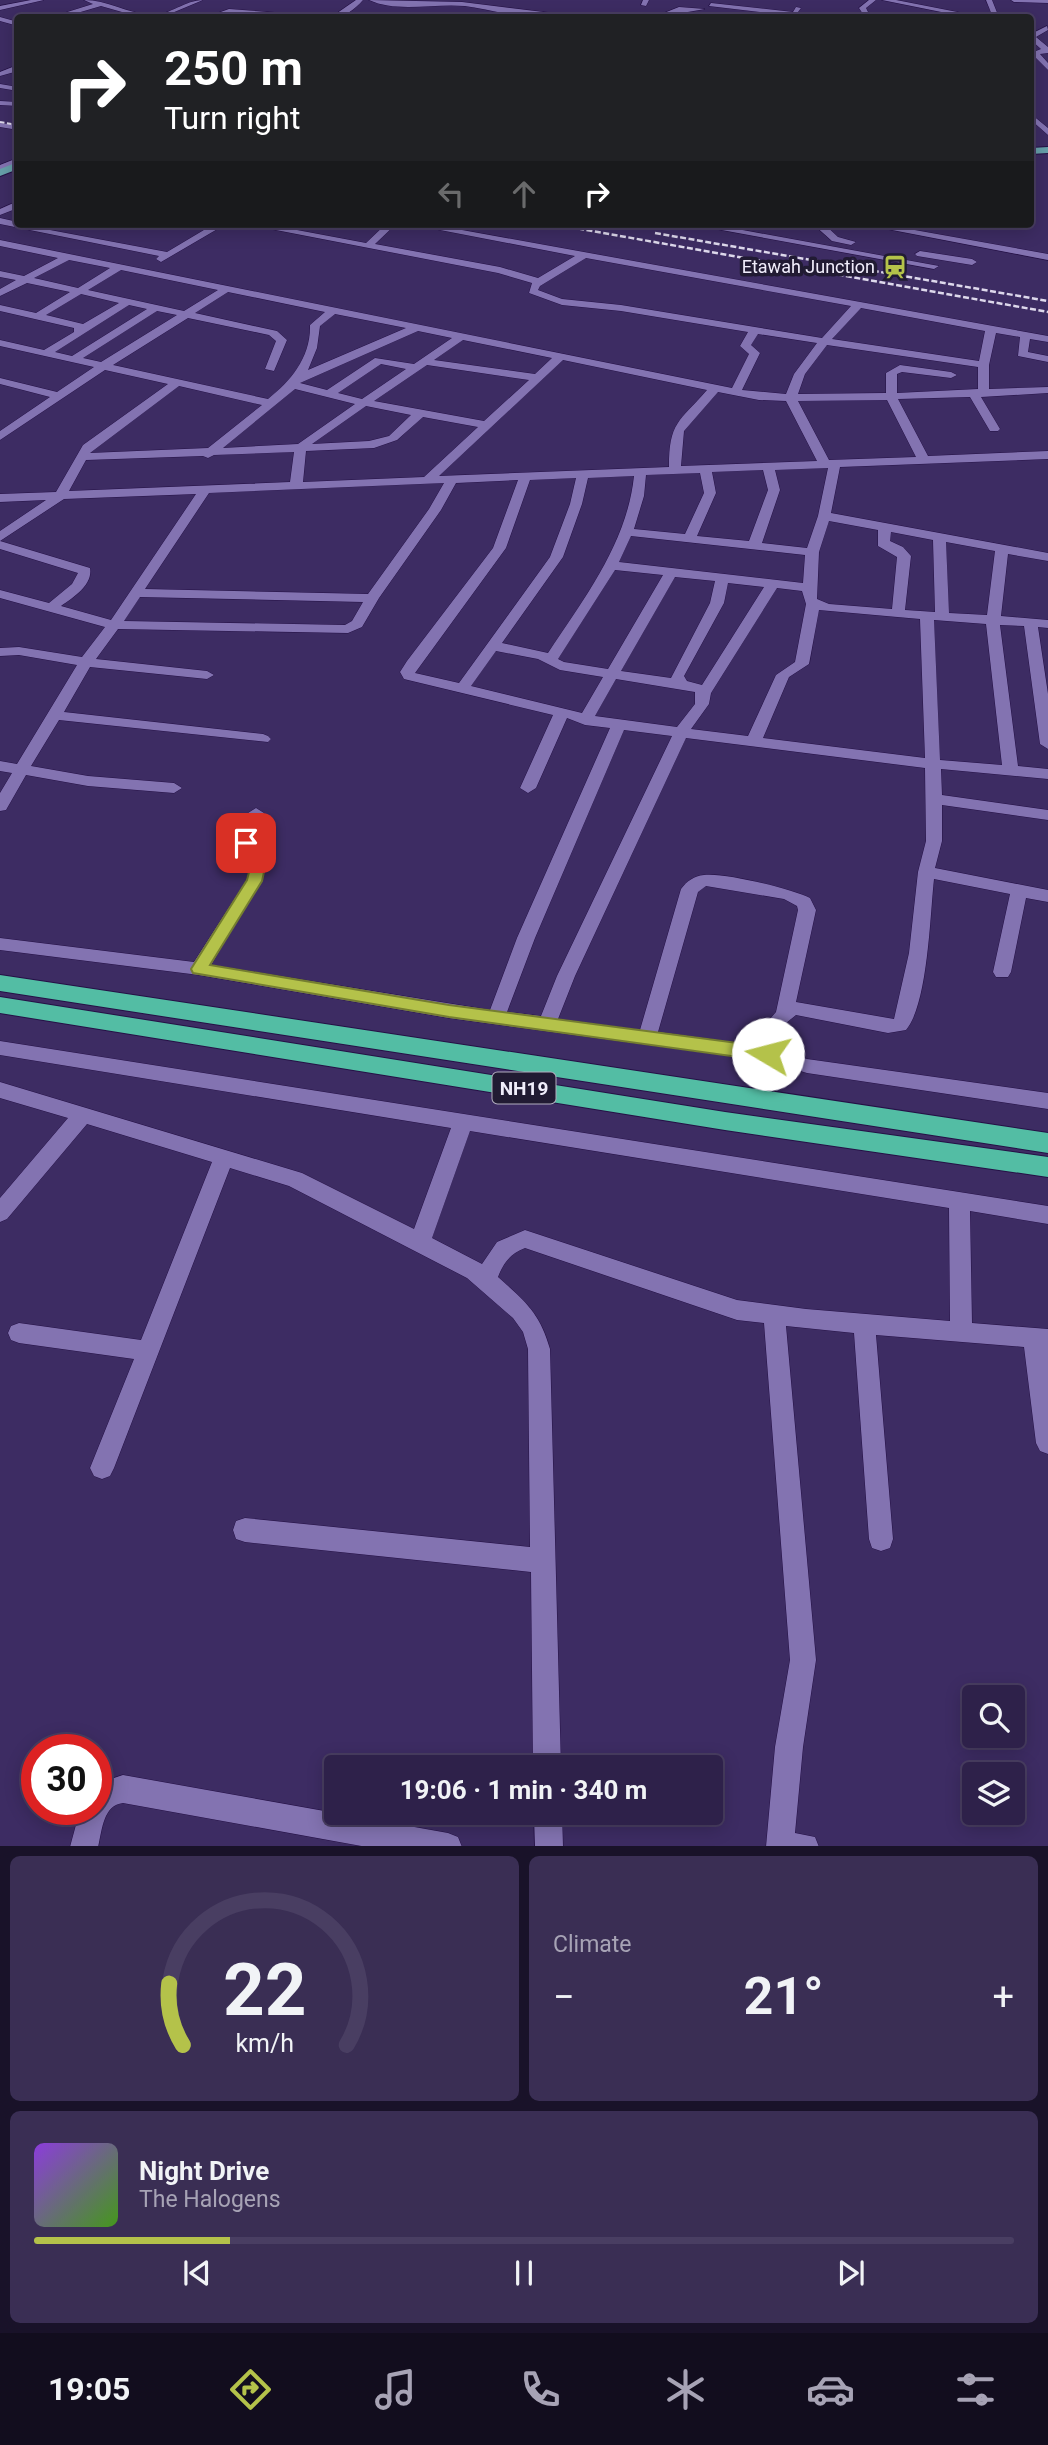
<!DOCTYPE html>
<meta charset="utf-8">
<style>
body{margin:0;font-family:Roboto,sans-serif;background:#3a2e54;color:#f1f3f6;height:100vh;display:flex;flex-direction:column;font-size:26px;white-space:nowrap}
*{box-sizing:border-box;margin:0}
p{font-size:23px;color:#a7a3b5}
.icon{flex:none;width:38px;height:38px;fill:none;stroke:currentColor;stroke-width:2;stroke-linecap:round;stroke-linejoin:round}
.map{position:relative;height:1846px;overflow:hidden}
.details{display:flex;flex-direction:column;gap:10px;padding:10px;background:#191229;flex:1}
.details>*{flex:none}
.banner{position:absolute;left:14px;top:14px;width:1020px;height:214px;border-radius:7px;box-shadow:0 4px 18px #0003,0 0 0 2px #493e62;background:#202124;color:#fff;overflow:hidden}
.tools{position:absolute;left:962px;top:1685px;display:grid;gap:14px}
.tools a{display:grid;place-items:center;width:63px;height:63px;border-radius:7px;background:#2e214a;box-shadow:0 4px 18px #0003,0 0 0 2px #493e62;font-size:35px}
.speed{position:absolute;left:21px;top:1734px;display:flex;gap:14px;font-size:35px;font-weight:700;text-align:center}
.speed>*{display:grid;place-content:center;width:91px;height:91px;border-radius:50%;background:#2e214a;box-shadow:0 4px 18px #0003,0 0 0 2px #493e62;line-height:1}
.speed .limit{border:10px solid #d22;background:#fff;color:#111}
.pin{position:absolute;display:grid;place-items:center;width:60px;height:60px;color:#fff;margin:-30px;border-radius:14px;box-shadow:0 4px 10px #0006}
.me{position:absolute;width:77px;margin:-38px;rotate:278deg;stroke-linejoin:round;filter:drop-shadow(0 0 5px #0008)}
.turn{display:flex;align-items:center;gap:24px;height:147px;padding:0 35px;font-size:32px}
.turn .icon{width:91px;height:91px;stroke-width:2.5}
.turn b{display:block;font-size:49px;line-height:60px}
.lanes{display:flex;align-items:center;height:66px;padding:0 35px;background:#0003;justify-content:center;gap:35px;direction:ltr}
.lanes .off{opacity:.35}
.big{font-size:52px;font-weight:700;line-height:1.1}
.details .card{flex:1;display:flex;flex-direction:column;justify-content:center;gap:10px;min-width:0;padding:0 24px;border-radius:10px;background:#3a2e54}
.details .dial{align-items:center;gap:0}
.dial svg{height:182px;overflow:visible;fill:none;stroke:#493e62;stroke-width:7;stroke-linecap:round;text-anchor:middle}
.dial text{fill:#f1f3f6;stroke:none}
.song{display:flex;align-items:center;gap:21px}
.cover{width:84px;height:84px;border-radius:10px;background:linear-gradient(135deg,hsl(270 70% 55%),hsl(100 70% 35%))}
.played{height:7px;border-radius:4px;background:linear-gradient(90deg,#b4c24a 20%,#493e62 20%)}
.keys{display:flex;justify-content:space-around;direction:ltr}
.heat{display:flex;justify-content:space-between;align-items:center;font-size:38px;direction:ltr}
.details .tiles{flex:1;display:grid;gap:10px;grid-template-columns:1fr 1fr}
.card:last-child{grid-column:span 2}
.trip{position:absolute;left:324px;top:1755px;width:399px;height:70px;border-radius:7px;background:#2e214a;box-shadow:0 4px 18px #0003,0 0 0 2px #493e62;font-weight:700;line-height:70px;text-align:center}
.menu{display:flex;height:112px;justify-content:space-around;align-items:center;background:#120d1e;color:#a7a3b5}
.menu .icon{width:49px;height:49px}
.menu .active{color:#b4c24a}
.menu b{font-size:32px;color:#f1f3f6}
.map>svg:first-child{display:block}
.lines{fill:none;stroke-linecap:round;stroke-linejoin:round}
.minor-casing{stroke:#251146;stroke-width:1}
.major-casing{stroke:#251146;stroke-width:2}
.highway-casing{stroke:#251146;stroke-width:2}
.minor{fill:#8373b1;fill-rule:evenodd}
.major{fill:#669fa9;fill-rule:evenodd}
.highway{fill:#53bda4;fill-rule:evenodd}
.rail-far1{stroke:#ddd8eb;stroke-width:2;stroke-dasharray:4.5 2.5;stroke-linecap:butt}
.rail{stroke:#ddd8eb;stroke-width:2.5;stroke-dasharray:6 2.5;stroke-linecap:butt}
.route{fill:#b4c24a;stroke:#757e30;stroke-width:2}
.labels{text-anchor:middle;stroke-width:7;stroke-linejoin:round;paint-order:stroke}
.far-poi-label{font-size:18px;fill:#f0edfb;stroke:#211b33;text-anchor:end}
.shield{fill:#211b33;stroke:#b2aebf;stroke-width:2}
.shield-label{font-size:19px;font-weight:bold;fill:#f0edfb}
</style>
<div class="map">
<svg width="1048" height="1847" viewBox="0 0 1048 1847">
<rect width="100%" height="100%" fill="#3d2c63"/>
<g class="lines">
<g class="minor-casing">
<path id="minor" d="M31,0h13l-44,10v-4z
M84,0c23,0 43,13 66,15 17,2 35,-15 53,-15l-43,18h-17l-42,-12 -41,12h-12l45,-14z
M356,0h7c-9,10 -19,18 -33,18z
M369,0l93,2 98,12c-22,10 -70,-5 -95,-8 -31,-3 -68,7 -96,-6z
M643,0h6l-3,6 -5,-1z
M869,0h7l-10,8 3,6 -1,4h-7l2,-4 -4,-6z
M882,0h14l92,18h-17z
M986,0h6l6,15 -1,3h-7l2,-3z
M1011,0h37v3l-34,-1z
M711,3l82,9 3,-5 5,1 -6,8 -86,-10z
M679,7l26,2 -52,9 1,-1z
M229,9l91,7 3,2 -94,-5 -25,5z
M0,17l18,5v4l-18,-5z
M1047,26l1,4 -12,7 12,10v6l-8,1 8,9v7l-17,-17 10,-4 -10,-9v-6z
M15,66h3v5l-18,5v-4z
M0,84l18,3v4l-18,-3z
M0,101l18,1v4l-18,-1z
M1031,114l17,14v7l-17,-15z
M0,123l18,2v5l-18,-3z
M15,159h3v5l-18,7v-6z
M18,201v7l-18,7v-6z
M0,218l18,4v2l149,28 47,-28h12l-65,38 -5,-3 3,-3 -159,-32z
M245,224h20l101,19 20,-19h10l-21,20 125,23 38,11 37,-22 -166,-32h20l619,112v6l-18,-3 -2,13 20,4v6l-30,-6 2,-19 -24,-4 -7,32v24l59,-2v6l-67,4 19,32 -2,2h-8l-20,-34 -72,2 30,57 120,-5v8l-208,8 -9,46 217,40v8l-40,-7 -7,62 47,4v8l-10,-1 10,67v55l-8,-5 -16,-118 -24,-1 18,141 30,3v10l-107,-10 1,26 106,15v10l-106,-15v36l-7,27 113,22v12l-22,-4 -15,74 -3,5h-12l-3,-5 17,-78 -76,-15c-4,36 -6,125 -28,151l-18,3 -92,-18 -10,8 -7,27 28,9 241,34v16l-241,-36 -39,-12 -319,-43 -250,-43 -199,-25v-12l194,24 52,-81 3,-9 -13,-24 12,-35 8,-5 8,5 -12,35 13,24 -54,93 279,45 27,-72 93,-210 -25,-3 -18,-7 -31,70 -8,5 -8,-5 33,-73 -149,-36 -4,-7 7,-11 86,-113 25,-68 -62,3 -15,27 -62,88 -17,29 -14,6 -230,-4 -22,30 111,12 7,4 -7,4 -117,-12 -26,45 199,22 5,2 3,3 -3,3 -209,-22 -28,46 57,10 86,7 8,5 -8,5 -86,-7 -62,-11 -20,35 -6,1v-18l12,-20 -12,-2v-10l17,3 60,-99 -58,-10 -19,1v-8l19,-1 63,10 23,-30 -105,-29v-8l49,13 23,-19 6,-11 -78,-24v-8l90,27c3,17 -16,29 -29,38l50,14 85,-126 -132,5 -64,42v-10l46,-31 -46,2v-8l56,-2 27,-47 85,-61 -63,-14 -105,70v-9l50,-34 -50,-13v-6l57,14 37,-25 -94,-21v-6l44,10 30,-18v-4l-74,-17v-6l36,8 34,-21 -43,-9 -27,13v-7l16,-9 -16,-3v-6l24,5 34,-18 -58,-12v-6l732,148 17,-34 -9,-8 8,-14 -127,-21 -59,-6 -33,-12 3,-10 -34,-10zM586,258l265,48 -29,32 -201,-33 -59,-6 -24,-9 2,-4zM69,260l41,8 -32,20 -44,-10zM121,270l97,20 -34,21 -96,-21zM228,292l97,20 -15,13c1,32 -19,56 -42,74l-155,-34 75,-47 81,17 7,6 -11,28 9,2 13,-31 -10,-9 -82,-18zM81,294l38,9 -36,21 -37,-9zM129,305l18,4 -75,47 -17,-4zM861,308l124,23 -6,30 -147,-22zM157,311l20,4 -76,47 -18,-4zM335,314l71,14 -98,42 9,-22 3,-22zM418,331l34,7 -38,26 -39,-6 -48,32 -27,-7zM758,334l59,9 -23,31 -8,20 -44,-4 18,-37 -9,-8zM463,340l89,18 -17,16 -101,-14zM827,345l151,22v22l-81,4v-19l5,-2 49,6 6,-3 -6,-3 -51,-7 -14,8v20l-88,1 7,-20zM563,360l144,30c-28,32 -38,32 -38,77l-230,9zM381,364l25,5 -44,30 -24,-6zM427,365l102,15 -45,41 -110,-20zM179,386l83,19 -54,43 -118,5zM295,389l60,15 -57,40 -75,4zM718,392l41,8 27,1 31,60 -136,5 3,-35zM887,400l29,57 -87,3 -31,-59zM366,406l45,9 -22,21 -20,5 -57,3zM423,417l55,10 -54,50 -121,5 3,-31 68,-3 23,-8zM294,452l-4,30 -221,9 17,-31 117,-4 5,2 6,-3zM828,468l-10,48 -11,32 -45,-5 18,-53 -5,-20zM763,470l5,20 -19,51 -52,-5 19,-43 -4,-21zM700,473l4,20 -19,41 -51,-5 10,-33 2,-21zM634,476c-7,67 -49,121 -86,177l-46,-10 61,-86 19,-53 6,-26zM576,478l-6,26 -20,53 -91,126 -44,-10 91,-125 24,-68zM444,483l-15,26 -61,85 -223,-5 64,-96zM829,521l49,9v16l19,11 -5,52 -63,-5 -12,-5 2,-47zM891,532l42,8 2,72 -30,-2 6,-54 -8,-9 -13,-6zM631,536l174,19 -2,28 -184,-21zM946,542l49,9 -8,64 -38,-2zM615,570l48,5 -55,94 -44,-7 -6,-3zM675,577l40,4 -5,22 -39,75 -50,-7zM728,583l36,4 -62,98 -15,-4 -3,-5 40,-73zM777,588l25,3 4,13 -11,58 -19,13 -28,61 -57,-7 18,-25 2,-11zM140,597l223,5 -11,19 -7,4 -221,-4zM819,610l101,9 5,139 -162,-20 26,-61 20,-13zM934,620l52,4 16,141 -62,-5zM496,651l42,8 22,11 43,7 -21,36 -111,-27zM616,679l79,13v12l-18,23 -82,-11zM624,730l48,6 -115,240 -16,40 -34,-4 28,-74zM686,738l239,30 1,73 -8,31 -9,81 -15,66 -98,-17 20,-92 -6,-12c-18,-9 -87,-26 -106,-23 -10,1 -17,6 -23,14l-41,141 -82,-11 17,-43zM706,886l78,13 13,7 1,4 -22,102 -7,8 -8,26 -103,-14 40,-140z
M689,224h21l229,42 -5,3z
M813,224h11l14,13 18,5 -5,3 -19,-4z
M861,224h20l167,30v6z
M920,251l52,8 5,3 -5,3 -55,-9 -2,-2z
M0,1041l1048,165v18l-78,-13 2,112 76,6v125l-8,-3 -4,-8 -12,-96 -148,-12 17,204 -3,9 -9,3 -9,-3 -3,-9 -15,-206 -68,-7 30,334 -13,87 -8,86 20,4 4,10h-53l9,-100 15,-87 -26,-337 -27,-3 -212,-72c-14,5 -22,15 -27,29 27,24 42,36 52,72l11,419h-28l-2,-196 -286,-30 -9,-3 -3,-9 3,-9 9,-3 285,29 -2,-198 -5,-17 -10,-14 -46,-40 -178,-92 -59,-18 -116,300 -4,8 -8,3 -8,-3 -4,-8 44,-109 -115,-16 -8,-3 -3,-7 3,-7 8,-3 122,17 71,-178 -125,-38 -80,95 -7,3v-24l68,-80 -68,-20v-16l302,91 112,56 37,-101 -451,-73zM470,1131l479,77 1,113 -144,-12 -69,-9 -212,-70 -28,12 -15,22 -50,-26z
M123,1775l325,58 10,4 4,10h-95l-244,-44c-20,2 -21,28 -25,44h-28l10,-37h16v-26z
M534,1813h28l1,34h-28z"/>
</g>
<g class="major-casing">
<path id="major" d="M1048,147v6l-17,1v-6z
M18,162v7l-18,7v-7z"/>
</g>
<g class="highway-casing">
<path id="highway" d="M0,975l1048,158v20l-1048,-162z
M0,997l725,115 323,45v20l-323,-47 -725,-117z"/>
</g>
<use href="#minor" class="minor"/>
<use href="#major" class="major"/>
<use href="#highway" class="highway"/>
<path class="rail-far1" d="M0,122l18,3"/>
<path class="rail" d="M553,224l495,88
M655,233l393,68"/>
</g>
<path class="route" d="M246,838l7,5 -1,5 12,24 -2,9 -52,84 239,40 319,42 6,2 3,5 -3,5 -6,2 -319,-44 -256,-44 -2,-4 56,-89 2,-8 -12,-24 3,-8z"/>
<defs>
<g id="station-bare" transform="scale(1.89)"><path d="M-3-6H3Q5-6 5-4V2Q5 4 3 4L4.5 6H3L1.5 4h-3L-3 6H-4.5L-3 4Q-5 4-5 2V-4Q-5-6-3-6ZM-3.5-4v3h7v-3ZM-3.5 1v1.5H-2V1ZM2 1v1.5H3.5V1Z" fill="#b4c24a" stroke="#211b33" stroke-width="2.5" paint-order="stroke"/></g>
</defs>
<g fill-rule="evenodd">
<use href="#station-bare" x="895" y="267"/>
</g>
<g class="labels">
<g class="far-poi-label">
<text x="875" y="273">Etawah Junction</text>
</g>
<rect class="shield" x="492.5" y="1072.5" width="63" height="31" rx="5"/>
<g class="shield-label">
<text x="524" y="1095">NH19</text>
</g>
</g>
</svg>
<div class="tools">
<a><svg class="icon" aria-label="search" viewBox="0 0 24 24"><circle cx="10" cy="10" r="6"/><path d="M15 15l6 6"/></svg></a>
<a><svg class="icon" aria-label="layers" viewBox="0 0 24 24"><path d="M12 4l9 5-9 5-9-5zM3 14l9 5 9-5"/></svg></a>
</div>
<div class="speed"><div class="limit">30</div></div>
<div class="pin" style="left:246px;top:843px;background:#d93025"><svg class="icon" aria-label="arrive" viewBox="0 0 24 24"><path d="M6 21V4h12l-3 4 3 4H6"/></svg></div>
<svg class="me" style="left:768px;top:1054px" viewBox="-20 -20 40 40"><circle r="19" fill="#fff"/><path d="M0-13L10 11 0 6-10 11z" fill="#b4c24a"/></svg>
<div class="trip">19:06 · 1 min · 340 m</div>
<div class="banner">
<div class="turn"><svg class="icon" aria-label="right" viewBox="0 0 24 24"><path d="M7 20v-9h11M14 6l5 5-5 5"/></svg><div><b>250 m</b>Turn right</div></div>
<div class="lanes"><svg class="icon off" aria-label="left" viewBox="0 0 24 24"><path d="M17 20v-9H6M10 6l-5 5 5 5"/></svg><svg class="icon off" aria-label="ahead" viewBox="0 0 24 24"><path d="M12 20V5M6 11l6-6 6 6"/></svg><svg class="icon" aria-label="right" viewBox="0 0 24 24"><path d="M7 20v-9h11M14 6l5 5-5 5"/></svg></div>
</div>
</div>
<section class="details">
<div class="tiles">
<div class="card dial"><svg viewBox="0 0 100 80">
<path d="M14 69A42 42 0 1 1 86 69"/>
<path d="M14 69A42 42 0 0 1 8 42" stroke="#b4c24a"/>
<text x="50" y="56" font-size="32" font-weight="700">22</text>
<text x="50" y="72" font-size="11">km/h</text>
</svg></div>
<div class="card"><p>Climate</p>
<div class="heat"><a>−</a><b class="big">21°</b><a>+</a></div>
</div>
<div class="card">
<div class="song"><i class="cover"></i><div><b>Night Drive</b><p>The Halogens</p></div></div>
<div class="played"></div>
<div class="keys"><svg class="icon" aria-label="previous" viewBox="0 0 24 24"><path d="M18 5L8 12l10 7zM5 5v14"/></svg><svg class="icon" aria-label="pause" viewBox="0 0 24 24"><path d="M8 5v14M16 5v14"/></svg><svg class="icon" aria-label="next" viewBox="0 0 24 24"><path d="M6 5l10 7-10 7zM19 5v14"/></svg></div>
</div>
</div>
</section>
<nav class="menu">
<b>19:05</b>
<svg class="icon active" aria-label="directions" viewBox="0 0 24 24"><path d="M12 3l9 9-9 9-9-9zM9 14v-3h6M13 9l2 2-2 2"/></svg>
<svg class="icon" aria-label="music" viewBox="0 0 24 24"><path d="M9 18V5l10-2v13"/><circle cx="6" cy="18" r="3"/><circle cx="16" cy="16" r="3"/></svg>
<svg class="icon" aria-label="phone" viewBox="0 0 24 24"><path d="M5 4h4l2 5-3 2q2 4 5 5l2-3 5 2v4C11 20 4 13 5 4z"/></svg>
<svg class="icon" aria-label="climate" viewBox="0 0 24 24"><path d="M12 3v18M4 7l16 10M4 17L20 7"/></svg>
<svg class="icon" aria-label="car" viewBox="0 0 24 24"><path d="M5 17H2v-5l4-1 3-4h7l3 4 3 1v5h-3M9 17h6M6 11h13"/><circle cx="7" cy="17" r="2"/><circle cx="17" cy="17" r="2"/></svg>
<svg class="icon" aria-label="filters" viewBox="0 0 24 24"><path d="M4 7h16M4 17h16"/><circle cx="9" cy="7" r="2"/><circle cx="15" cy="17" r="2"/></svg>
</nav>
